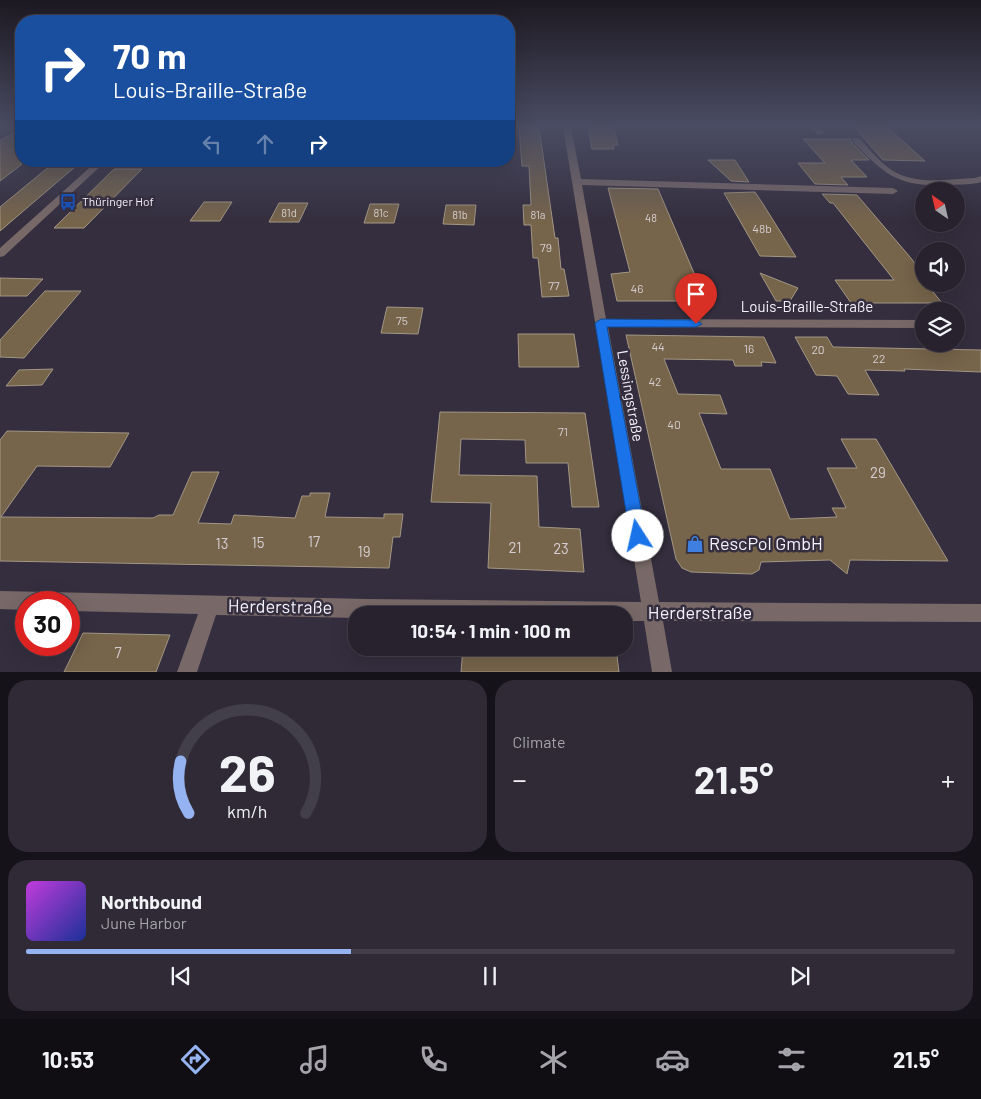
<!DOCTYPE html>
<meta charset="utf-8">
<style>
body{margin:0;font-family:Barlow,sans-serif;background:#2f2a36;color:#f1f3f6;height:100vh;display:flex;flex-direction:column;font-size:19px;white-space:nowrap}
*{box-sizing:border-box;margin:0}
p{font-size:16px;color:#a4a4aa}
.icon{flex:none;width:28px;height:28px;fill:none;stroke:currentColor;stroke-width:2;stroke-linecap:round;stroke-linejoin:round}
.map{position:relative;height:672px;overflow:hidden}
.details{display:flex;flex-direction:column;gap:8px;padding:8px;background:#151319;flex:1}
.details>*{flex:none}
.hud{position:absolute;left:15px;top:15px;width:500px;height:152px;border-radius:20px;box-shadow:0 5px 20px #0002,0 0 0 1px #433f4a;background:#1a4fa0;color:#fff;overflow:hidden}
.needle{width:32px;rotate:326deg}
.controls{position:absolute;left:915px;top:182px;display:grid;gap:10px}
.controls a{display:grid;place-items:center;width:50px;height:50px;border-radius:50%;background:#27222e;box-shadow:0 5px 20px #0002,0 0 0 1px #433f4a;font-size:25px}
.speed{position:absolute;left:15px;top:591px;display:flex;gap:10px;font-size:25px;font-weight:700;text-align:center}
.speed>*{display:grid;place-content:center;width:65px;height:65px;border-radius:50%;background:#27222e;box-shadow:0 5px 20px #0002,0 0 0 1px #433f4a;line-height:1}
.speed .limit{border:8px solid #d22;background:#fff;color:#111}
.pin{position:absolute;display:grid;place-items:center;width:42px;height:42px;color:#fff;margin:-51px -21px;border-radius:50% 50% 50% 0;rotate:-45deg;box-shadow:0 0 5px #0007}
.pin .icon{rotate:45deg}
.me{position:absolute;width:55px;margin:-28px;rotate:350deg;stroke-linejoin:round;filter:drop-shadow(0 0 4px #0008)}
.turn{display:flex;align-items:center;gap:18px;height:105px;padding:0 15px;font-size:22px}
.turn .icon{width:65px;height:65px;stroke-width:2.5}
.turn b{display:block;font-size:35px;line-height:42px}
.lanes{display:flex;align-items:center;height:48px;padding:0 15px;background:#0003;justify-content:center;gap:25px;direction:ltr}
.lanes .off{opacity:.35}
.big{font-size:38px;font-weight:700;line-height:1.1}
.details .tile{flex:1;display:flex;flex-direction:column;justify-content:center;gap:8px;min-width:0;padding:0 18px;border-radius:20px;background:#2f2a36}
.details .dial{align-items:center;gap:0}
.dial svg{height:130px;overflow:visible;fill:none;stroke:#433f4a;stroke-width:7;stroke-linecap:round;text-anchor:middle}
.dial text{fill:#f1f3f6;stroke:none}
.song{display:flex;align-items:center;gap:15px}
.cover{width:60px;height:60px;border-radius:8px;background:linear-gradient(135deg,hsl(290 70% 55%),hsl(230 70% 35%))}
.played{height:5px;border-radius:2px;background:linear-gradient(90deg,#95b2f1 35%,#433f4a 35%)}
.keys{display:flex;justify-content:space-around;direction:ltr}
.heat{display:flex;justify-content:space-between;align-items:center;font-size:28px;direction:ltr}
.details .tiles{flex:1;display:grid;gap:8px;grid-template-columns:1fr 1fr}
.tile:last-child{grid-column:span 2}
.trip{position:absolute;left:348px;top:606px;width:285px;height:50px;border-radius:20px;background:#27222e;box-shadow:0 5px 20px #0002,0 0 0 1px #433f4a;font-weight:700;line-height:50px;text-align:center}
.dock{display:flex;height:80px;justify-content:space-around;align-items:center;background:#100e12;color:#a4a4aa}
.dock .icon{width:35px;height:35px}
.dock .selected{color:#95b2f1}
.dock b{font-size:22px;color:#f1f3f6}
.map>svg:first-child{display:block}
.building{fill:#76644b;stroke:#a39785}
.lines{fill:none;stroke-linecap:round;stroke-linejoin:round}
.minor{fill:#786968;fill-rule:evenodd}
.route{fill:#1a73e8;stroke:#114b97}
.labels{text-anchor:middle;stroke-width:5;stroke-linejoin:round;paint-order:stroke}
.far-number-label{font-size:11px;fill:#d5ced0}
.far-poi-label{font-size:12px;fill:#f5f1fc;stroke:#342e3e;text-anchor:start}
.number-label{font-size:12px;fill:#d5ced0}
.street-label{font-size:15px;fill:#f5f1fc;stroke:#342e3e}
.near-number-label{font-size:15px;fill:#d5ced0}
.near-poi-label{font-size:18px;fill:#f5f1fc;stroke:#342e3e;text-anchor:start}
.near-street-label{font-size:18px;fill:#f5f1fc;stroke:#342e3e}
</style>
<div class="map">
<svg width="981" height="672" viewBox="0 0 981 672">
<rect width="100%" height="100%" fill="#342e3e"/>
<path class="building" d="M519,127h20l16,111h3l3,31h3l5,27 -27,1 -4,-39h-5l-2,-33h-7l-1,-20h8l-2,-39h-7z
M588,127h25l5,18h-5l1,4h-22z
M854,127h33l38,34 -42,-1z
M21,130v35l-21,16v-41z
M803,139h48l1,4 17,17h-18l16,17h-26l7,8 -33,-1 -17,-21h27z
M708,160h27l14,22 -18,-1z
M51,165l25,1 -76,65v-24z
M114,169h28l-58,59h-30z
M608,188l50,1 48,112h-89l-6,-27 19,-2z
M755,192l8,12 33,53 -36,-1 -36,-63z
M822,194l35,1 53,62 14,18v9h7l4,4h-5l12,15h-91l-16,-23h59l-61,-77h-3z
M204,202h28l-12,19h-30z
M279,203h29l-9,19h-30z
M370,204h29l-5,19h-30z
M446,205h30l-2,20 -31,-1z
M760,273l38,15 -8,13h-14z
M0,278l43,1 -16,17h-27z
M45,291h36l-57,67 -24,-1v-17z
M387,307l36,1 -5,26 -37,-1z
M518,334h56l5,33h-60z
M626,335l138,2 12,26 -15,-1 1,4h-27l-2,-6 -69,-1 14,35 42,1 7,19 -28,-1 22,56h49l20,50 47,-2 -5,-9h14l-19,-40h30l-16,-29h35l72,122 -98,-1 -3,14 -17,-14 -69,2 -2,8 -7,4 -61,-2 -9,-4 -6,-9z
M795,337h32l6,10 148,3v22l-77,-3 1,2 -40,-1 14,25 -31,-1 -11,-18 -21,-1z
M53,369l-11,16 -36,1 13,-16z
M440,412l145,1 14,94h-27l-4,-44h-42l-1,-23 -64,-1 -2,36 78,1 2,51 41,2 4,43 -96,-4 3,-65 -60,-1z
M7,431l122,2 -19,34 -73,-1 -36,51 152,1 6,-3h14l19,-43h27l-21,51 33,1 3,-9 61,3 7,-22h8v-3h20l-5,24 59,1v-4h19l-3,23h-7l-4,31 -389,-7v-121z
M83,633l87,2 -14,37h-92z
M463,648h153l3,24h-158z"/>
<g class="lines">
<path class="minor" d="M563,127h8l10,52 312,9 5,3 -5,3 -311,-9 24,134 318,1v8l-316,-1 51,275 322,2v18l-318,-1 9,51h-20l-8,-51h-20v-6h-268v3l-140,-3 -19,57h-20l21,-58 -129,-3v-9h-43v8l-26,-1v-18l368,8 273,3z
M811,127h8l6,6 -7,2z
M853,138h6c10,11 19,22 31,31 24,17 58,10 85,9l6,-2v6c-9,3 -21,2 -31,3 -51,2 -63,-8 -97,-43z
M97,161h9l-102,95 -4,1v-9z"/>
</g>
<linearGradient id="sky" x2="0" y2="1"><stop stop-color="#1d1922"/><stop offset="0.57" stop-color="#4a4c63"/><stop offset="1" stop-color="#4a4c63" stop-opacity="0"/></linearGradient>
<rect width="981" height="221" fill="url(#sky)"/>
<path class="route" d="M601,319l95,1 6,4 -6,3h-89l39,209 -3,5 -5,2 -6,-2 -2,-5 -35,-213z"/>
<defs>
<g id="bus-bare" transform="scale(1.35)"><path d="M-5-6H5V4H4V6H2V4H-2V6H-4V4H-5ZM-3.5-4V0h7V-4ZM-3.5 1.2v1.5H-2V1.2ZM2 1.2v1.5H3.5V1.2Z" fill="#1a4fb4" stroke="#342e3e" stroke-width="2.5" paint-order="stroke"/></g>
<g id="shop-bare" transform="scale(1.35)"><path d="M-5-2.5h2.3a2.7 3.5 0 0 1 5.4 0H5L5.5 6h-11ZM-1.5-2.5h3a1.5 2.3 0 0 0-3 0Z" fill="#3f7fe0" stroke="#342e3e" stroke-width="2.5" paint-order="stroke"/></g>
</defs>
<g fill-rule="evenodd">
<use href="#bus-bare" x="68" y="202"/>
<use href="#shop-bare" x="695" y="544"/>
</g>
<g class="labels">
<g class="far-number-label">
<text x="289" y="217">81d</text>
<text x="381" y="217">81c</text>
<text x="460" y="219">81b</text>
<text x="538" y="219">81a</text>
<text x="651" y="222">48</text>
</g>
<g class="far-poi-label">
<text x="82" y="206">Thüringer Hof</text>
</g>
<g class="number-label">
<text x="762" y="233">48b</text>
<text x="546" y="252">79</text>
<text x="554" y="290">77</text>
<text x="637" y="293">46</text>
<text x="402" y="325">75</text>
<text x="658" y="351">44</text>
<text x="749" y="353">16</text>
<text x="818" y="354">20</text>
<text x="879" y="363">22</text>
<text x="655" y="386">42</text>
<text x="674" y="429">40</text>
<text x="563" y="436">71</text>
</g>
<g class="street-label">
<text x="807" y="312">Louis-Braille-Straße</text>
<text transform="translate(630 396) rotate(80)" y="5">Lessingstraße</text>
</g>
<g class="near-number-label">
<text x="878" y="478">29</text>
<text x="314" y="547">17</text>
<text x="258" y="548">15</text>
<text x="222" y="549">13</text>
<text x="515" y="553">21</text>
<text x="561" y="554">23</text>
<text x="364" y="557">19</text>
<text x="118" y="658">7</text>
</g>
<g class="near-poi-label">
<text x="709" y="550">RescPol GmbH</text>
</g>
<g class="near-street-label">
<text transform="translate(280 607) rotate(1)" y="6">Herderstraße</text>
<text x="700" y="619">Herderstraße</text>
</g>
</g>
</svg>
<div class="controls">
<a><svg class="needle" viewBox="-14 -14 28 28"><path d="M0-13l5 13h-10z" fill="#e53935"/><path d="M0 13l5-13h-10z" fill="#a4a4aa"/></svg></a>
<a><svg class="icon" aria-label="sound" viewBox="0 0 24 24"><path d="M4 9h4l5-4v14l-5-4H4zM17 9q2 3 0 6"/></svg></a>
<a><svg class="icon" aria-label="layers" viewBox="0 0 24 24"><path d="M12 4l9 5-9 5-9-5zM3 14l9 5 9-5"/></svg></a>
</div>
<div class="speed"><div class="limit">30</div></div>
<div class="pin" style="left:696px;top:324px;background:#d93025"><svg class="icon" aria-label="arrive" viewBox="0 0 24 24"><path d="M6 21V4h12l-3 4 3 4H6"/></svg></div>
<svg class="me" style="left:638px;top:536px" viewBox="-20 -20 40 40"><circle r="19" fill="#fff"/><path d="M0-13L10 11 0 6-10 11z" fill="#1a73e8"/></svg>
<div class="trip">10:54 · 1 min · 100 m</div>
<div class="hud">
<div class="turn"><svg class="icon" aria-label="right" viewBox="0 0 24 24"><path d="M7 20v-9h11M14 6l5 5-5 5"/></svg><div><b>70 m</b>Louis-Braille-Straße</div></div>
<div class="lanes"><svg class="icon off" aria-label="left" viewBox="0 0 24 24"><path d="M17 20v-9H6M10 6l-5 5 5 5"/></svg><svg class="icon off" aria-label="ahead" viewBox="0 0 24 24"><path d="M12 20V5M6 11l6-6 6 6"/></svg><svg class="icon" aria-label="right" viewBox="0 0 24 24"><path d="M7 20v-9h11M14 6l5 5-5 5"/></svg></div>
</div>
</div>
<section class="details">
<div class="tiles">
<div class="tile dial"><svg viewBox="0 0 100 80">
<path d="M14 69A42 42 0 1 1 86 69"/>
<path d="M14 69A42 42 0 0 1 9 37" stroke="#95b2f1"/>
<text x="50" y="56" font-size="32" font-weight="700">26</text>
<text x="50" y="72" font-size="11">km/h</text>
</svg></div>
<div class="tile"><p>Climate</p>
<div class="heat"><a>−</a><b class="big">21.5°</b><a>+</a></div>
</div>
<div class="tile">
<div class="song"><i class="cover"></i><div><b>Northbound</b><p>June Harbor</p></div></div>
<div class="played"></div>
<div class="keys"><svg class="icon" aria-label="previous" viewBox="0 0 24 24"><path d="M18 5L8 12l10 7zM5 5v14"/></svg><svg class="icon" aria-label="pause" viewBox="0 0 24 24"><path d="M8 5v14M16 5v14"/></svg><svg class="icon" aria-label="next" viewBox="0 0 24 24"><path d="M6 5l10 7-10 7zM19 5v14"/></svg></div>
</div>
</div>
</section>
<nav class="dock">
<b>10:53</b>
<svg class="icon selected" aria-label="directions" viewBox="0 0 24 24"><path d="M12 3l9 9-9 9-9-9zM9 14v-3h6M13 9l2 2-2 2"/></svg>
<svg class="icon" aria-label="music" viewBox="0 0 24 24"><path d="M9 18V5l10-2v13"/><circle cx="6" cy="18" r="3"/><circle cx="16" cy="16" r="3"/></svg>
<svg class="icon" aria-label="phone" viewBox="0 0 24 24"><path d="M5 4h4l2 5-3 2q2 4 5 5l2-3 5 2v4C11 20 4 13 5 4z"/></svg>
<svg class="icon" aria-label="climate" viewBox="0 0 24 24"><path d="M12 3v18M4 7l16 10M4 17L20 7"/></svg>
<svg class="icon" aria-label="car" viewBox="0 0 24 24"><path d="M5 17H2v-5l4-1 3-4h7l3 4 3 1v5h-3M9 17h6M6 11h13"/><circle cx="7" cy="17" r="2"/><circle cx="17" cy="17" r="2"/></svg>
<svg class="icon" aria-label="filters" viewBox="0 0 24 24"><path d="M4 7h16M4 17h16"/><circle cx="9" cy="7" r="2"/><circle cx="15" cy="17" r="2"/></svg>
<b>21.5°</b>
</nav>
